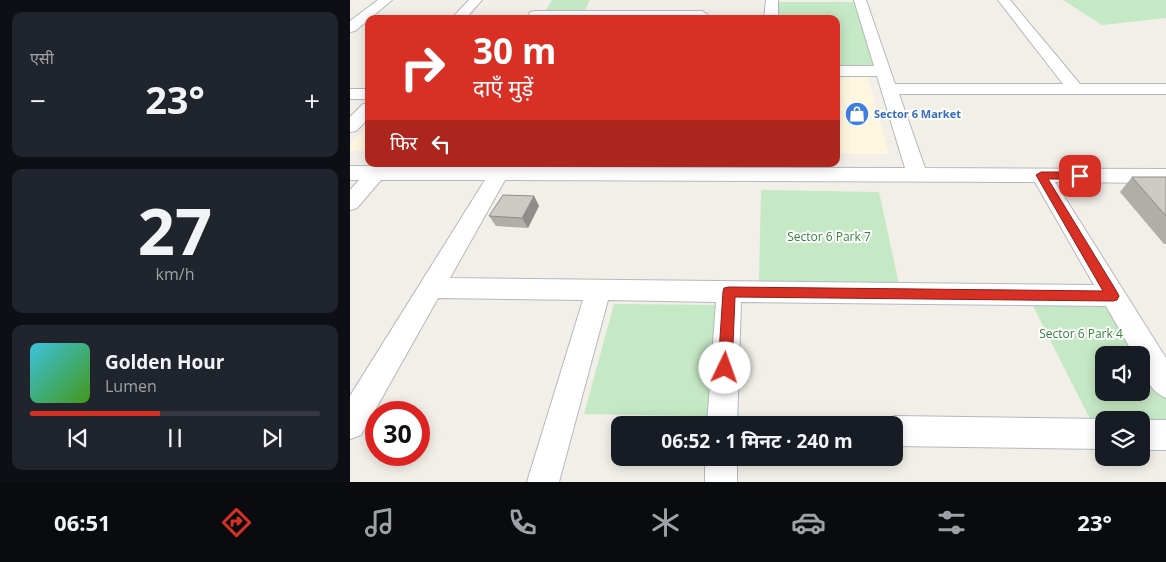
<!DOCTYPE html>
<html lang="hi">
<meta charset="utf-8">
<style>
body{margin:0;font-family:"Open Sans","Noto Sans Devanagari",sans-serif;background:#20242c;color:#f1f3f6;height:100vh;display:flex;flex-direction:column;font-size:19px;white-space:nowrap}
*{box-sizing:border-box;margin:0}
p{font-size:16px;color:#9ea1a6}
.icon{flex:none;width:28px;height:28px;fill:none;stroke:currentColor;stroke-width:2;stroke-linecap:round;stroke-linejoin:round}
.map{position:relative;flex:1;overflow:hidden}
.details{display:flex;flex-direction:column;gap:12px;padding:12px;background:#0d0f14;width:350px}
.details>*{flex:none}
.top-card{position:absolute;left:15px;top:15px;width:475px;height:152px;border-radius:10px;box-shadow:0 2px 12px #0003;background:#d93025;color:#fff;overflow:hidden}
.controls{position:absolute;left:745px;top:346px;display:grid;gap:10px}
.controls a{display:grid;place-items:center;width:55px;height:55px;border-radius:10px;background:#171b24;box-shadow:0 2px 12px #0003;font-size:25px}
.speed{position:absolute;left:15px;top:401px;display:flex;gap:10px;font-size:25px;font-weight:700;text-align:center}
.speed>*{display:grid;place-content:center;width:65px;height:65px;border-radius:50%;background:#171b24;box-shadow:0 2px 12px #0003;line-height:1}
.speed .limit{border:8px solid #d22;background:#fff;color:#111}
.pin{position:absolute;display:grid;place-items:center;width:42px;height:42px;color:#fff;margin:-21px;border-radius:10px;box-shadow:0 2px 8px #0006}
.me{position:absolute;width:55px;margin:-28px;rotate:3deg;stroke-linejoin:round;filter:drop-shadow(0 0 4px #0008)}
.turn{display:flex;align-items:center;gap:18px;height:105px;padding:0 25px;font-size:22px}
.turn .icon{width:65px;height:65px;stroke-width:2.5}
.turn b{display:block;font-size:35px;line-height:42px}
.then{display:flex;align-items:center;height:48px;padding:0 25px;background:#0003;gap:10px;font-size:19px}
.big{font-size:38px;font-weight:700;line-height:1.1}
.details .card{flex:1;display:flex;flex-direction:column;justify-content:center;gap:8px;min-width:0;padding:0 18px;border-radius:10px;background:#20242c}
.details .dial{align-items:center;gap:0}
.dial b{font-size:65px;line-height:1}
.song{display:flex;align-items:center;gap:15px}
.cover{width:60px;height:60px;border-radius:8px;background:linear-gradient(135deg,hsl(190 70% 55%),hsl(100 70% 35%))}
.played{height:5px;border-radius:2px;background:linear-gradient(90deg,#d93025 45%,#363941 45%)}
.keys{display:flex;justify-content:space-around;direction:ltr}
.heat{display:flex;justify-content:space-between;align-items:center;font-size:28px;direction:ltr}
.trip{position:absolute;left:261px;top:416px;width:292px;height:50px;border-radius:10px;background:#171b24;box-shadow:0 2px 12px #0003;font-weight:700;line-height:50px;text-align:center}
.tab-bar{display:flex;height:80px;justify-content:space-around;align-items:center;background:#090b0e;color:#9ea1a6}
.tab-bar .icon{width:35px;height:35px}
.tab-bar .selected{color:#d93025}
.tab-bar b{font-size:22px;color:#f1f3f6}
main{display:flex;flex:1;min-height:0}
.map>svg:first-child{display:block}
.commercial{fill:#fef7e0}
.green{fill:#c5e8c5;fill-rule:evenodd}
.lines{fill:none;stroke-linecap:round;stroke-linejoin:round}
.minor-casing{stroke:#b5b8bc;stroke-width:2}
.minor{fill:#fff;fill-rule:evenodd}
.wall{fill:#afaea9}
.shaded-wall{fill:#8f8d8a}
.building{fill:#cccac5;stroke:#8f8d8a}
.route{fill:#d93025;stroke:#8d1f18}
.labels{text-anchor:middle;stroke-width:4;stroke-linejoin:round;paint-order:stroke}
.far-shop-label{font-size:11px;font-weight:bold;fill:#366cbe;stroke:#fff;text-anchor:start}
.park-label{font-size:12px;fill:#348238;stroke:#fff}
</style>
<main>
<section class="details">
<div class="card"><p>एसी</p>
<div class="heat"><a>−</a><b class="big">23°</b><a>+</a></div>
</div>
<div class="card dial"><b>27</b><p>km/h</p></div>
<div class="card">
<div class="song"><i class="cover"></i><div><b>Golden Hour</b><p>Lumen</p></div></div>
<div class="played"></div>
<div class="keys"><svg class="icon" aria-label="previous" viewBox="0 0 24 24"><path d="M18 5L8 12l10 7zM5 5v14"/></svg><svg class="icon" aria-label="pause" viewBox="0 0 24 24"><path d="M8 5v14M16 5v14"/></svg><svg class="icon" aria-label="next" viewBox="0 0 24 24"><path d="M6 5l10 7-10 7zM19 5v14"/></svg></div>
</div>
</section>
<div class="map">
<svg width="816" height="482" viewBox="0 0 816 482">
<rect width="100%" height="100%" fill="#f1efe8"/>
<path class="commercial" d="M486,74h31l22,80h-53z
M19,124v27h-19v-7z"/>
<path class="green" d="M202,0h38l-6,12 -40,1z
M713,0h103v18l-64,7z
M428,2h77l20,65h-39v-48h-58z
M411,190l118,2 20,92 -140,-2z
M761,303l55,94v31l-25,-8h-37l-9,9 -62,-123zM754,355h37v37h-37z
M264,304l104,1 -10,111 -124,-2z"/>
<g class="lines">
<g class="minor-casing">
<path id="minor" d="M28,0h14l-37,31 -5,1v-11z
M119,0h13l-17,19h-14z
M416,0h12v19h-14z
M504,0h12l29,84h168l-65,-84h12l70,84h86v10h-267l26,74 241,1v14l-111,-1 111,176v40c-17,-7 -25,-26 -25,-43h-7l-28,-49 -365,-4 -4,123h-30l9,-123 -108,-2 -49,182h-32l56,-182 -145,-2 -77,137 -11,4v-43l135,-216h-104l-24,28 -7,2v-20l9,-10h-9v-14l143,1 2,-3h18l-1,3 393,1 -28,-92h-41v-10h38zM155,180l530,2 59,103 -644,-7z
M185,11h167l6,4 -5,4 -173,-1 -1,-3 1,-3z
M0,89h19v10h-19z
M19,103v15l-13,13 -6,1v-15l13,-13z
M545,416l209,3 3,1h-3v29l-209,-3v-21h-13l2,-5z
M790,420h26v30h-25z
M355,458h32v24h-32z"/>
</g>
<use href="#minor" class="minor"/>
</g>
<path class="wall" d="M782,177h34v67h-2l-44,-52z
M184,196l5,10 -11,22 -32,-2 -7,-10z"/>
<path class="shaded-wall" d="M184,196l5,10 -11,22 -6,-10z"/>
<path class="building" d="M782,177h34v39z
M153,195l31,1 -12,22 -33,-2z"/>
<path class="route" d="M691,172h39l5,4 -5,3h-32l69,113 2,4 -2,4 -4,1 -378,-4 -3,71 -2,5 -5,2 -5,-2 -2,-5 5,-76 1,-4 5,-1 374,4 -67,-116z"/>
<defs>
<g id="shop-disc" transform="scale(1.25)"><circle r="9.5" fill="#3f7fe0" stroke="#fff"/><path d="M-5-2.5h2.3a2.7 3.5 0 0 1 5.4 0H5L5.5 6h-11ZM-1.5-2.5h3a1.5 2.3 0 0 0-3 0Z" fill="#fff"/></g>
</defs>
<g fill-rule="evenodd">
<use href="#shop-disc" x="507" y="114"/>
</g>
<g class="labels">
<g class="far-shop-label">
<text x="524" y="118">Sector 6 Market</text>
</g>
<g class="park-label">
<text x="479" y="241">Sector 6 Park 7</text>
<text x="731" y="338">Sector 6 Park 4</text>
</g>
</g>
</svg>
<div class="controls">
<a><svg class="icon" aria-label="sound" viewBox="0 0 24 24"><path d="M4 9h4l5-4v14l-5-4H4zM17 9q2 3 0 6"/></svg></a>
<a><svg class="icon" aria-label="layers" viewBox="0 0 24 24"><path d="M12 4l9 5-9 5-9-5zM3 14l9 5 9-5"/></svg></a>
</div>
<div class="speed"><div class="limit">30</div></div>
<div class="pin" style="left:730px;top:176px;background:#d93025"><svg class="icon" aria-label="arrive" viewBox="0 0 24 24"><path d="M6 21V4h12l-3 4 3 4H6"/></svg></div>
<svg class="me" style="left:375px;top:368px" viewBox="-20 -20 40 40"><circle r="19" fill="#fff"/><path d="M0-13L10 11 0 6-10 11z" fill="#d93025"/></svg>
<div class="trip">06:52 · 1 मिनट · 240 m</div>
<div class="top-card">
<div class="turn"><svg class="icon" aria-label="right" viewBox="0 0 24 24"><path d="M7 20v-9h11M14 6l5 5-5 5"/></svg><div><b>30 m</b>दाएँ मुड़ें</div></div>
<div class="then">फिर<svg class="icon" aria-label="left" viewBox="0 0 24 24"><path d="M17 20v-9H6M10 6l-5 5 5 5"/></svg></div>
</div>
</div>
</main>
<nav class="tab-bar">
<b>06:51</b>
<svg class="icon selected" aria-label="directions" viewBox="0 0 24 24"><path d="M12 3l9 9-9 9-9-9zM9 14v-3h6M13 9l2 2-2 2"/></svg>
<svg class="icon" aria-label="music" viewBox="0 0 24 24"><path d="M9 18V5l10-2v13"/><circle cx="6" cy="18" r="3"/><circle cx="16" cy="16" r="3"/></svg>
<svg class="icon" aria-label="phone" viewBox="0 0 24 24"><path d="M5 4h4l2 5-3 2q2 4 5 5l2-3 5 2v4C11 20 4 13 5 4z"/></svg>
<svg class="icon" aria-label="climate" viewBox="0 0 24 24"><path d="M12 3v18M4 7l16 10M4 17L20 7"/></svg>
<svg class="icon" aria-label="car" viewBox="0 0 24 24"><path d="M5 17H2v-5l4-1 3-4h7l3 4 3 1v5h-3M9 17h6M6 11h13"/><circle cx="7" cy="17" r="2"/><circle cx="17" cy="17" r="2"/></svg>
<svg class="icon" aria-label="filters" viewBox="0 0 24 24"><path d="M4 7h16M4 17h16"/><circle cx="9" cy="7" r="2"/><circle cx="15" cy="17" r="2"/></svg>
<b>23°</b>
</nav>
